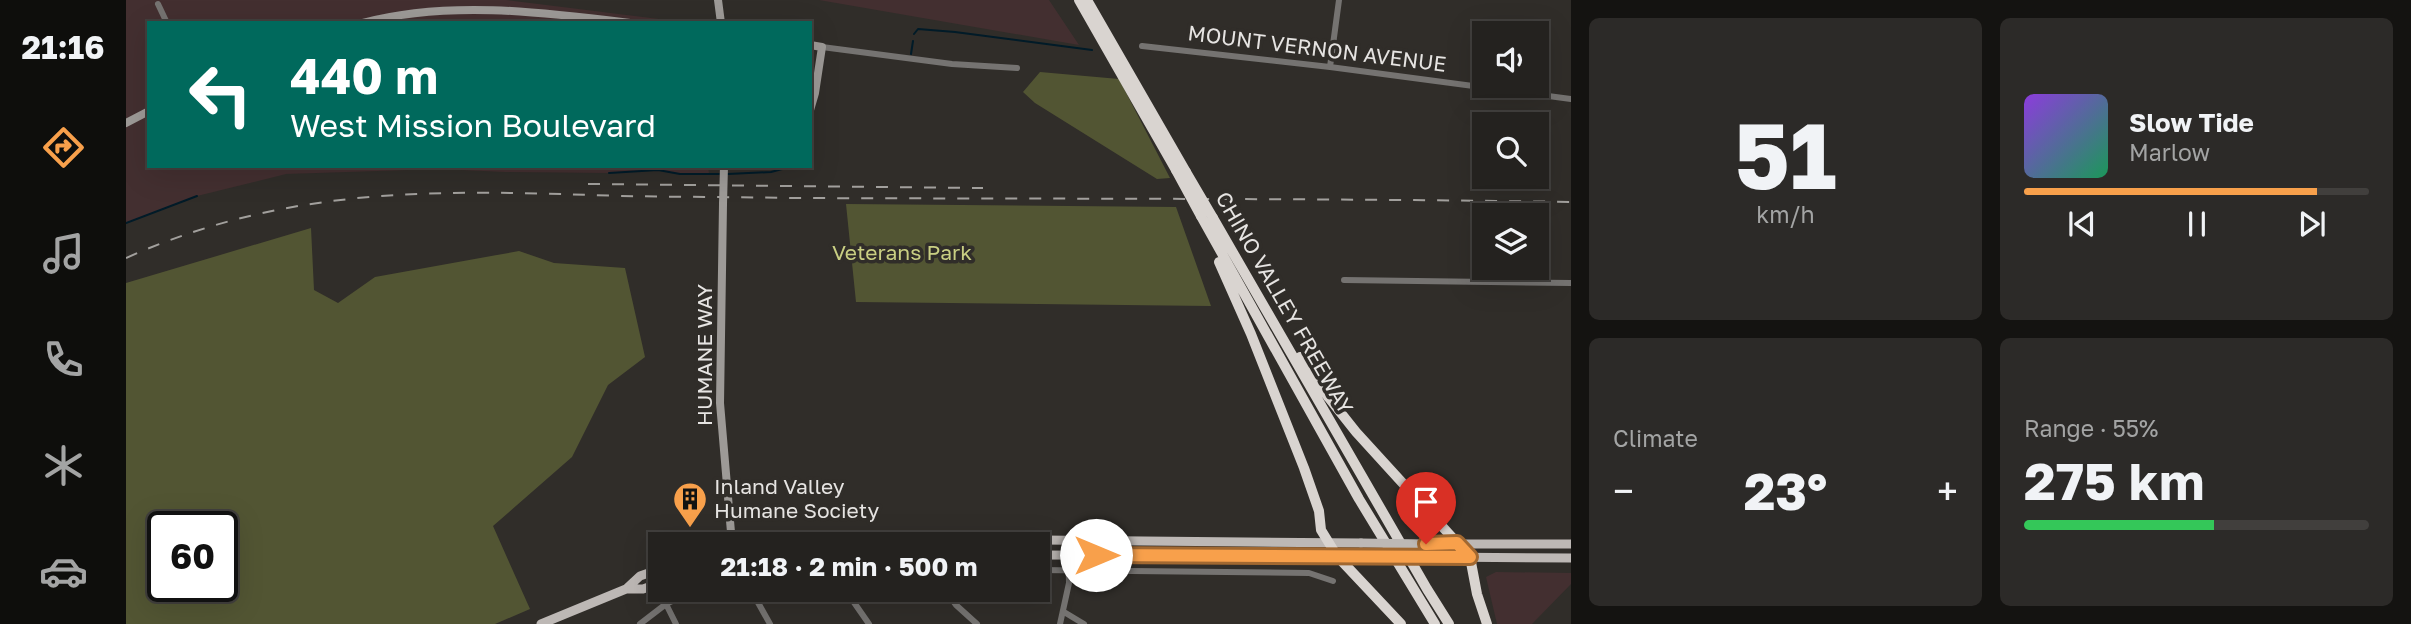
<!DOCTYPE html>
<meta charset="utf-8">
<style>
body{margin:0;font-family:"Golos Text",sans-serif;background:#2c2a28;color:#f1f3f6;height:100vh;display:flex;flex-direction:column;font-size:26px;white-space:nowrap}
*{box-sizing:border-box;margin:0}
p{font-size:23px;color:#a3a4a4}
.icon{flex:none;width:38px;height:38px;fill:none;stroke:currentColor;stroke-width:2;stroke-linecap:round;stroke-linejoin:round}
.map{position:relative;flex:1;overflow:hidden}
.drawer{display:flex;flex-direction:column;gap:18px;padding:18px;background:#141311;width:840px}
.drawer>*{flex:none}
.hud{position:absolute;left:21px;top:21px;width:665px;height:147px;border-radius:0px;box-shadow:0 7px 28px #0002,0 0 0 2px #413f3d;background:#00695c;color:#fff;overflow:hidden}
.controls{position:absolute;left:1346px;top:21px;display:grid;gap:14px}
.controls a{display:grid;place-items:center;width:77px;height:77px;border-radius:0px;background:#24221f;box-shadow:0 7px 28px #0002,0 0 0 2px #413f3d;font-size:35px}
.speed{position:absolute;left:21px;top:511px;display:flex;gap:14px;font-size:35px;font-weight:700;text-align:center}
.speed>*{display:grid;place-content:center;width:91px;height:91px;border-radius:50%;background:#24221f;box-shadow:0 7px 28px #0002,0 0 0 2px #413f3d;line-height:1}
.speed .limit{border:4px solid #111;border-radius:10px;background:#fff;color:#111}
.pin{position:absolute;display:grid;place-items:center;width:60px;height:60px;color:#fff;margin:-72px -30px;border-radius:50% 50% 50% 0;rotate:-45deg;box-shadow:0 0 7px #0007}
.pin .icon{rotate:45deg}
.me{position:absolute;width:77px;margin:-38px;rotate:90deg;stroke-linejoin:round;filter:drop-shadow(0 0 5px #0008)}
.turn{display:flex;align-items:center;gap:24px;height:147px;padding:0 28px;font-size:32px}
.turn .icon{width:91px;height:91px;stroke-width:2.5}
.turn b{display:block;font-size:49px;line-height:60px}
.big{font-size:52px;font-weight:700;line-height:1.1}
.drawer .tile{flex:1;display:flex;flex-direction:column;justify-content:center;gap:10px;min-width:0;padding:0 24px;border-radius:10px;background:#2c2a28}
.drawer .dial{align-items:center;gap:0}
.dial b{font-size:91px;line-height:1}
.song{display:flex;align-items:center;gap:21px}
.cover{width:84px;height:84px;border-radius:10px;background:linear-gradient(135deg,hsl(270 70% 55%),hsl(150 70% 35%))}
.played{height:7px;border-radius:4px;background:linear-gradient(90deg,#f8a04b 85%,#413f3d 85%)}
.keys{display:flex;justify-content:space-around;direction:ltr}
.heat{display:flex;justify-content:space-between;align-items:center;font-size:38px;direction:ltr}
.charge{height:10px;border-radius:5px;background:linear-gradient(90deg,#34c759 55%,#413f3d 0)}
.drawer .tiles{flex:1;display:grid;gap:18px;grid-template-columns:repeat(2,1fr)}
.trip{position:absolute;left:522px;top:532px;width:402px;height:70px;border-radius:0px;background:#24221f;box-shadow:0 7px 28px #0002,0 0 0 2px #413f3d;font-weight:700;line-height:70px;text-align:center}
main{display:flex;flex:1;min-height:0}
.tabs{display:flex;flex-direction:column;width:126px;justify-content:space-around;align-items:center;background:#0e0e0c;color:#a3a4a4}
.tabs .icon{width:49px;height:49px}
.tabs .current{color:#f8a04b}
.tabs b{font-size:32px;color:#f1f3f6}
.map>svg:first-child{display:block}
.industrial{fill:#432f30}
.green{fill:#525533;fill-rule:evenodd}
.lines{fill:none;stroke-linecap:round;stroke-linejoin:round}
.stream{stroke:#011b28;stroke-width:2}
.street{stroke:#757371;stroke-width:6}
.secondary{stroke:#9d9a97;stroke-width:8}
.primary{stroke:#bdb8b5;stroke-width:9}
.highway{stroke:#d9d4d0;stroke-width:10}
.rail{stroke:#a2a09d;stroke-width:2;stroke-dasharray:12 12;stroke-linecap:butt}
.secondary-bridge{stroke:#9d9a97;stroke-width:8}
.primary-bridge{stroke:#bdb8b5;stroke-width:9}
.highway-bridge{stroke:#d9d4d0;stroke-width:10}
.route-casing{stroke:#a16831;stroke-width:18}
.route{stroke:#f8a04b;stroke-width:12}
.labels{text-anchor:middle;stroke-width:7;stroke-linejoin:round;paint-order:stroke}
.street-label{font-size:21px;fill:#e6e4e2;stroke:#302d29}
.park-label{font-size:21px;fill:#c9cf83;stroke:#302d29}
.poi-label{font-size:21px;fill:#e6e4e2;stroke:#302d29;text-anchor:start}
</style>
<main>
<nav class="tabs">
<b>21:16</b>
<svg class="icon current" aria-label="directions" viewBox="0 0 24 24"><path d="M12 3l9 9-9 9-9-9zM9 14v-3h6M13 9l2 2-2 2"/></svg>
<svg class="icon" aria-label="music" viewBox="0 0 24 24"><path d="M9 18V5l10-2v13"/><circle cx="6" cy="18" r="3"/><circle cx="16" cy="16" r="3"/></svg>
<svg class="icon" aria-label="phone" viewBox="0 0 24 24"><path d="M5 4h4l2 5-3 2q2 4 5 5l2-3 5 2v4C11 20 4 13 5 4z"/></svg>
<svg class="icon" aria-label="climate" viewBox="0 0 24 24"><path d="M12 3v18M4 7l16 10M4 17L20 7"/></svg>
<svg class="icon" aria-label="car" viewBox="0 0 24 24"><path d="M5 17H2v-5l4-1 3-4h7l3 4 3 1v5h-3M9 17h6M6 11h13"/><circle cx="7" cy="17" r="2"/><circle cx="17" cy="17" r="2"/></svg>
</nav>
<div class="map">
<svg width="1445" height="624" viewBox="0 0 1445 624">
<rect width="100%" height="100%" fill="#302d29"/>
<path class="industrial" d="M0,0h380l185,23h-542v143h559l1,8h-29l-22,-4 -49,3 -104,-1 -66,-3 -153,5 -89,22 -71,27z
M693,0h230l30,45z
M1370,572l75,1v11l-39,40h-35l-11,-47z"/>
<path class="green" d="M914,72l79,7 51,99 -13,1 -122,-76 -12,-11z
M720,204l330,3 35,99 -355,-4z
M185,228l3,62 24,13 37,-26 144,-26 35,12 71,5 20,89 -37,28 -36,72 -79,69 37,83 -35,15h-369v-341zM37,527h59v59h-59z"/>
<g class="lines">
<path class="stream" d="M788,34l4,-5 37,3 137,18
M785,54l2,-13
M483,173l49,-3 22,4h39
M602,174l43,-2 15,-4
M0,223l71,-27"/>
<path class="street" d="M32,4l9,19
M1016,46l188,21 241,32
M696,47l130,17 65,4
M1204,67l9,-67
M1218,280l227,3
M912,570l271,3 24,8
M625,590l19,34
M722,590l5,11 16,23
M819,590l11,15 21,19
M540,604l10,20
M938,612l20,12
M514,624l26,-20 29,-14
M934,624l9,-41 -1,-43"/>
<path class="secondary" d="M592,0l3,23
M236,23c86,-23 179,-11 268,0
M684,45l12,2 -7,46 -5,17
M0,123l23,-12
M597,204l-3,199 12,141"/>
<path class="primary" d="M650,544l61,-6 524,5
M1300,544h145
M912,555l331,1
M1307,557l138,1
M500,589h17l17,-6
M415,624l85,-35 14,-13 20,-7"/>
<path class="highway" d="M953,0l97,170
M961,0l99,172
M1075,216l158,283 76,125
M1087,218l214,371 22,35
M1093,262l32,72 53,134 15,43 2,19 16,26 64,68
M1174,357l29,41 27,34 114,125 7,37 10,30"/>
<path class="rail" d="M462,184l395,4
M0,258c166,-74 318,-68 495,-62 58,1 117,1 175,2 259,1 517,0 775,4"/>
<path class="secondary-bridge" d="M597,204l1,-38"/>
<path class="primary-bridge" d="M1235,543l65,1
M1243,556l64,1"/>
<path class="highway-bridge" d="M1050,170l25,46
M1060,172l27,46"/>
</g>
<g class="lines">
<g class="route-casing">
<path id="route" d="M970,555l374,2 -13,-14 -31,1"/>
</g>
<use href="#route" class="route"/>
</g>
<defs>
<g id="building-pin" transform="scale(1.75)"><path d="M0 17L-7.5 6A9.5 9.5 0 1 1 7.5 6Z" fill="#f8a04b" stroke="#302d29"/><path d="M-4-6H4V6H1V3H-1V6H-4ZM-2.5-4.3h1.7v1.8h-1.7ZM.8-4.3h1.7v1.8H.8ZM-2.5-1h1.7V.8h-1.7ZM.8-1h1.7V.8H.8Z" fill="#111"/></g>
</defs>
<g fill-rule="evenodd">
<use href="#building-pin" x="564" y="499"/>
</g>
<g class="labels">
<g class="street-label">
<text transform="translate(1191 49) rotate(7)" y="7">MOUNT VERNON AVENUE</text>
<text transform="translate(1158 303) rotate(60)" y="7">CHINO VALLEY FREEWAY</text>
<text transform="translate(579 355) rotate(-90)" y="7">HUMANE WAY</text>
</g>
<g class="park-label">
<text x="776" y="260">Veterans Park</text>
</g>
<g class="poi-label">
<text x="588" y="494">Inland Valley<tspan x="588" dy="24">Humane Society</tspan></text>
</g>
</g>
</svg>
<div class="controls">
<a><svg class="icon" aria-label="sound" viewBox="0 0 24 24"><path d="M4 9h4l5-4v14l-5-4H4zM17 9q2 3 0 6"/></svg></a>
<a><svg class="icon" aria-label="search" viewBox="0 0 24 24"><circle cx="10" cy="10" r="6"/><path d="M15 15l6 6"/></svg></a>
<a><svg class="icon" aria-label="layers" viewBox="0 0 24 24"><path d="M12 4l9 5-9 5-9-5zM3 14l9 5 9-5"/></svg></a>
</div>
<div class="speed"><div class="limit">60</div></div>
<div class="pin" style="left:1300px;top:544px;background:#d93025"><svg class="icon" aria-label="arrive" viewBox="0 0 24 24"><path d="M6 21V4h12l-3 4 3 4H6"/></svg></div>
<svg class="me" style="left:970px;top:555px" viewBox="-20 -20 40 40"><circle r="19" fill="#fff"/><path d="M0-13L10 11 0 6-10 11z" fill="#f8a04b"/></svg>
<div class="trip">21:18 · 2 min · 500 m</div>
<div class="hud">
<div class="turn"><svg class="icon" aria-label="left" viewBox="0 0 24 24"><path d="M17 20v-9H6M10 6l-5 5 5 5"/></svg><div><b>440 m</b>West Mission Boulevard</div></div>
</div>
</div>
<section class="drawer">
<div class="tiles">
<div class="tile dial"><b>51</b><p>km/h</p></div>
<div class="tile">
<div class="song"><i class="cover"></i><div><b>Slow Tide</b><p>Marlow</p></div></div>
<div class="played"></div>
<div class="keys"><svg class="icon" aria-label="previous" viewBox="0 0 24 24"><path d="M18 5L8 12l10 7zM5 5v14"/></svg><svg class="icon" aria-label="pause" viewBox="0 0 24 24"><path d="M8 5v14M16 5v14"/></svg><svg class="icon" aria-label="next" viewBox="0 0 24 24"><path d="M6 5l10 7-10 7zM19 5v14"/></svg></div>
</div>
<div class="tile"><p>Climate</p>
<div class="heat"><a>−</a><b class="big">23°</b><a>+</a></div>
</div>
<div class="tile"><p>Range · 55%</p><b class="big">275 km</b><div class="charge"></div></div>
</div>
</section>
</main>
